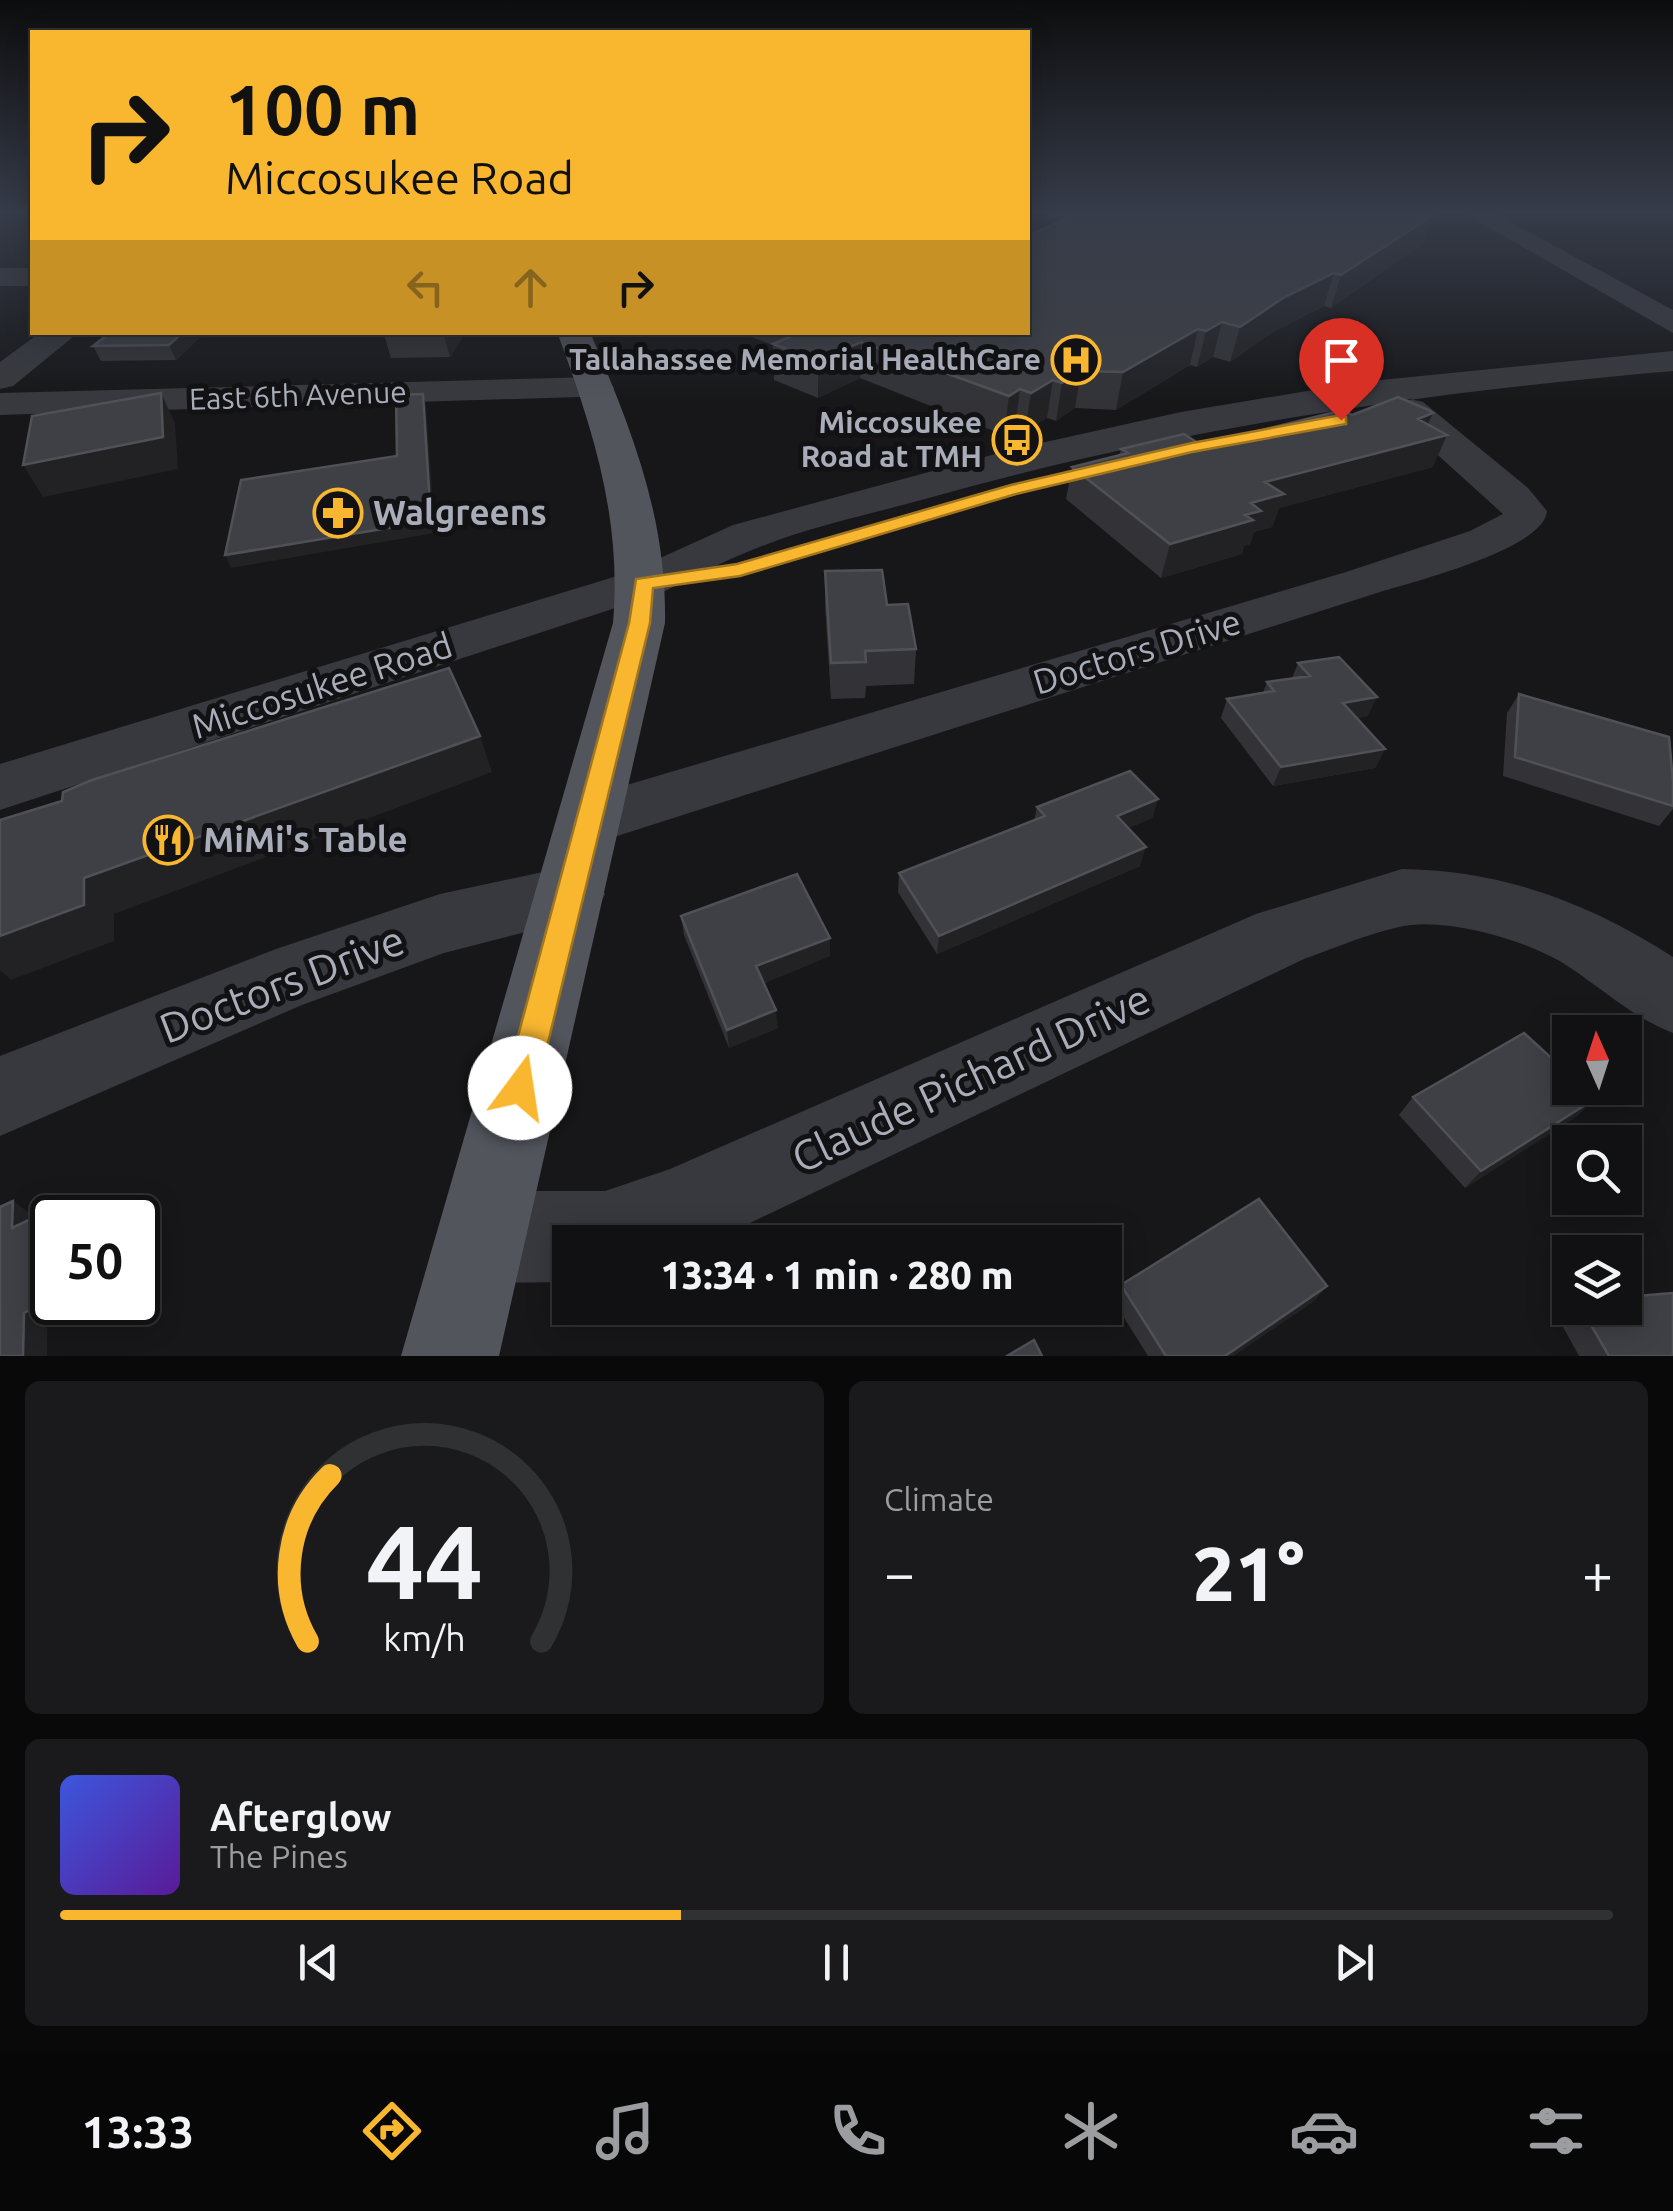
<!DOCTYPE html>
<meta charset="utf-8">
<style>
body{margin:0;font-family:Ubuntu,sans-serif;background:#1a1a1c;color:#f1f3f6;height:100vh;display:flex;flex-direction:column;font-size:38px;white-space:nowrap}
*{box-sizing:border-box;margin:0}
p{font-size:32px;color:#9c9da0}
.icon{flex:none;width:55px;height:55px;fill:none;stroke:currentColor;stroke-width:2;stroke-linecap:round;stroke-linejoin:round}
.map{position:relative;height:1356px;overflow:hidden}
.sheet{display:flex;flex-direction:column;gap:25px;padding:25px;background:#09090a;flex:1}
.sheet>*{flex:none}
.banner{position:absolute;left:30px;top:30px;width:1000px;height:305px;border-radius:0px;box-shadow:0 5px 25px #0003,0 0 0 2px #303133;background:#f9b62f;color:#111;overflow:hidden}
.needle{width:65px;rotate:357deg}
.controls{position:absolute;left:1552px;top:1015px;display:grid;gap:20px}
.controls a{display:grid;place-items:center;width:90px;height:90px;border-radius:0px;background:#111113;box-shadow:0 5px 25px #0003,0 0 0 2px #303133;font-size:50px}
.speed{position:absolute;left:30px;top:1195px;display:flex;gap:20px;font-size:50px;font-weight:700;text-align:center}
.speed>*{display:grid;place-content:center;width:130px;height:130px;border-radius:50%;background:#111113;box-shadow:0 5px 25px #0003,0 0 0 2px #303133;line-height:1}
.speed .limit{border:5px solid #111;border-radius:15px;background:#fff;color:#111}
.pin{position:absolute;display:grid;place-items:center;width:85px;height:85px;color:#fff;margin:-102px -42px;border-radius:50% 50% 50% 0;rotate:-45deg;box-shadow:0 0 10px #0007}
.pin .icon{rotate:45deg}
.me{position:absolute;width:110px;margin:-55px;rotate:14deg;stroke-linejoin:round;filter:drop-shadow(0 0 8px #0008)}
.turn{display:flex;align-items:center;gap:35px;height:210px;padding:0 30px;font-size:45px}
.turn .icon{width:130px;height:130px;stroke-width:2.5}
.turn b{display:block;font-size:70px;line-height:85px}
.lanes{display:flex;align-items:center;height:95px;padding:0 30px;background:#0003;justify-content:center;gap:50px;direction:ltr}
.lanes .off{opacity:.35}
.big{font-size:75px;font-weight:800;line-height:1.1}
.sheet .card{flex:1;display:flex;flex-direction:column;justify-content:center;gap:15px;min-width:0;padding:0 35px;border-radius:15px;background:#1a1a1c}
.sheet .dial{align-items:center;gap:0}
.dial svg{height:260px;overflow:visible;fill:none;stroke:#303133;stroke-width:7;stroke-linecap:round;text-anchor:middle}
.dial text{fill:#f1f3f6;stroke:none}
.song{display:flex;align-items:center;gap:30px}
.cover{width:120px;height:120px;border-radius:15px;background:linear-gradient(135deg,hsl(230 70% 55%),hsl(270 70% 35%))}
.played{height:10px;border-radius:5px;background:linear-gradient(90deg,#f9b62f 40%,#303133 40%)}
.keys{display:flex;justify-content:space-around;direction:ltr}
.heat{display:flex;justify-content:space-between;align-items:center;font-size:55px;direction:ltr}
.sheet .tiles{flex:1;display:grid;gap:25px;grid-template-columns:1fr 1fr}
.card:last-child{grid-column:span 2}
.trip{position:absolute;left:552px;top:1225px;width:570px;height:100px;border-radius:0px;background:#111113;box-shadow:0 5px 25px #0003,0 0 0 2px #303133;font-weight:800;line-height:100px;text-align:center}
.tabs{display:flex;height:160px;justify-content:space-around;align-items:center;background:#070708;color:#9c9da0}
.tabs .icon{width:70px;height:70px}
.tabs .current{color:#f9b62f}
.tabs b{font-size:45px;color:#f1f3f6}
.map>svg:first-child{display:block}
.lines{fill:none;stroke-linecap:round;stroke-linejoin:round}
.minor{fill:#38393e;fill-rule:evenodd}
.major{fill:#53555d;fill-rule:evenodd}
.wall{fill:#333337}
.shaded-wall{fill:#222225}
.building{fill:#3f4045;stroke:#505157;stroke-width:2.5}
.route{fill:#f9b62f;stroke:#a2761f;stroke-width:2.5}
.labels{text-anchor:middle;stroke-width:10;stroke-linejoin:round;paint-order:stroke}
.far-poi-label{font-size:30px;font-weight:bold;fill:#a8adb9;stroke:#121214;text-anchor:end}
.far-street-label{font-size:30px;fill:#a8adb9;stroke:#121214}
.poi-label{font-size:35px;font-weight:bold;fill:#a8adb9;stroke:#121214;text-anchor:start}
.street-label{font-size:35px;fill:#a8adb9;stroke:#121214}
.near-street-label{font-size:42px;fill:#a8adb9;stroke:#121214}
</style>
<div class="map">
<svg width="1673" height="1356" viewBox="0 0 1673 1356">
<rect width="100%" height="100%" fill="#171719"/>
<g class="lines">
<path class="minor" d="M1462,212h30l181,98v23z
M0,268h32v18h-32z
M41,332h38l-66,54 -13,3v-27z
M1673,351v20c-254,22 -502,58 -748,128 -53,15 -109,26 -160,46 -36,13 -70,32 -104,48l-661,217v-46l627,-191 106,-48 281,-76 167,-37 180,-30z
M596,377l13,3 5,8 -5,8 -609,19v-22z
M1410,399l13,3 105,86 19,23c-3,38 -132,70 -167,81l-791,253 -23,-8 -9,-17 9,-17 780,-231 124,-41 33,-17 -106,-96 -6,-8 6,-8z
M571,866l24,8 10,20 -10,20 -151,39 -142,52 -302,131v-80l276,-107 164,-55z
M1402,869c100,1 188,34 271,88v76c-39,-15 -69,-43 -104,-66 -38,-26 -125,-51 -170,-40 -32,7 -64,21 -95,32l-594,283h-140v40l-88,1 -32,-14 -14,-32 14,-32 32,-14h123l65,-22 586,-255z"/>
<path class="major" d="M557,332h33c41,96 77,185 75,291l-166,733h-98l212,-733c9,-104 -20,-194 -56,-291z"/>
</g>
<path class="wall" d="M1028,212h394l13,2 -12,30 -92,64 -7,-2 -51,26 -43,30 -17,-5 -16,10 -7,-2 -74,45 -41,-2 -19,13 -9,-3 -22,13 -10,-4 -11,8 -144,-57 -42,20 -44,-18 -1,-35 -35,-13h290l35,-112z
M111,332h95l-30,28 -75,1 -8,-15z
M383,332h83l-16,25 -59,1z
M1433,413l-5,11 5,43 -154,41 -7,19 -18,5 -4,12 -6,2 -2,8 -81,24 -95,-79 6,-32 47,-12 2,-6 80,-4 151,-30z
M825,571l62,34 29,44 -2,35 -48,2 -1,12 -34,1 -6,-93z
M1298,663l70,53 -11,2 28,31 -10,19 -102,18 -52,-68 6,-19 36,-6 4,-11 25,-4z
M1519,694l154,88v27l-14,17 -156,-50 4,-63z
M1158,799l-6,19 -24,10 12,38 -203,88 -39,-62 1,-19 135,-52 3,-14z
M681,916l149,40 -66,27 14,45 -49,20 -45,-113z
M1413,1097l183,1 -19,18 -112,72 -66,-73z
M1121,1285l206,1 -13,15 -81,55h-85l-35,-56z
M1570,1305v3h55l48,48h-94l-23,-42z"/>
<path class="shaded-wall" d="M1435,214l-12,30 -92,64 10,-33z
M1334,273l-10,33 -51,26 -43,30 10,-35 43,-29z
M1222,322l-9,35 -16,10 9,-36z
M1198,329l-8,36 -74,45 7,-38z
M183,332h23l-30,28 -7,-15z
M443,332h23l-16,25z
M861,342l-1,36 -42,20v-37z
M1081,371l-6,37 -19,13 6,-38z
M1053,380l-6,38 -22,13 6,-38z
M1020,389l-5,38 -11,8 5,-39z
M161,393l14,30 3,46 -135,28 -20,-32z
M423,394l3,11 9,128 -204,35 -6,-13 206,-34z
M1433,413l-13,29 27,-7 -14,32 -154,41 -7,19 -18,5 -4,12 -6,2 -2,8 -81,24 9,-34 95,-62z
M1377,697l-9,19 -34,6 9,-19z
M480,736l12,36 -378,142v27l-103,39 -11,-10v-34l84,-58z
M1385,749l-10,19 -102,18 8,-19z
M1158,799l-6,19 -40,17 5,-19z
M1146,847l-6,19 -203,88 2,-18z
M830,938v18l-72,29 -2,-19z
M776,1010l2,18 -49,20 -2,-18z
M1596,1098l-19,18 -112,72 16,-17z
M75,1198l20,16v4h-20z
M13,1201l22,16 -23,11z
M1327,1286l-13,15 -81,55h-8z
M52,1298v4h43l-48,25v29h-24l1,-43z"/>
<path class="building" d="M1083,212h339l13,2 -94,61 -7,-2 -51,25 -43,29 -18,-5 -16,9 -8,-2 -75,43 -42,-1 -19,12 -9,-3 -22,13 -11,-4 -11,7 -148,-54 -43,19 -45,-17 28,-12h227v-97z
M111,332h72l-14,13 -76,1z
M161,393l2,44 -140,28 9,-49z
M423,394l8,127 -206,34 16,-75 156,-24 -1,-61z
M1398,397l31,13 4,3 -15,6 29,16 -182,47 19,12 -33,9 10,8 -16,4 8,5 -83,24 -98,-77 56,-14 -7,-4 63,-15 17,11 142,-35 9,5z
M882,570l5,35 21,-1 8,45 -51,2 1,11 -35,1 -6,-92z
M1339,657l38,40 -34,6 42,46 -104,18 -54,-68 47,-8 -7,-9 43,-6 -12,-13z
M449,668l31,68 -396,142v27l-84,31v-116l62,-19 1,-9 29,-12z
M1519,694l150,43 4,45v24l-158,-49z
M1130,771l28,28 -41,17 29,31 -207,89 -40,-63 146,-57 -8,-9z
M797,874l33,64 -74,28 20,44 -49,20 -46,-114z
M1524,1033l46,42v13h14l12,10 -115,73 -68,-74z
M75,1198v20h-23v80l-28,15 -1,43h-23v-149l13,-6 -1,27z
M1259,1199l68,87 -102,70h-59l-45,-71z
M1673,1293v63h-64l-28,-48h44v-11z
M1034,1340l8,16h-35z"/>
<linearGradient id="sky" x2="0" y2="1"><stop stop-color="#0d0d0e"/><stop offset="0.53" stop-color="#363c49"/><stop offset="1" stop-color="#363c49" stop-opacity="0"/></linearGradient>
<rect width="1673" height="401" fill="url(#sky)"/>
<path class="route" d="M1341,415l5,2v7l-154,28 -176,42 -276,82 -87,12 -3,35 -113,465 -5,11 -12,5 -11,-5 -5,-11 125,-465 7,-44 101,-15 274,-79 181,-42z"/>
<defs>
<g id="hospital-ring" transform="scale(2.5)"><circle r="9.5" fill="#121214" stroke="#f9b62f" stroke-width="1.5"/><path d="M-5-5h3v3.5h4V-5h3V5h-3V1.5h-4V5h-3Z" fill="#f9b62f"/></g>
<g id="bus-ring" transform="scale(2.5)"><circle r="9.5" fill="#121214" stroke="#f9b62f" stroke-width="1.5"/><path d="M-5-6H5V4H4V6H2V4H-2V6H-4V4H-5ZM-3.5-4V0h7V-4ZM-3.5 1.2v1.5H-2V1.2ZM2 1.2v1.5H3.5V1.2Z" fill="#f9b62f"/></g>
<g id="pharmacy-ring" transform="scale(2.5)"><circle r="9.5" fill="#121214" stroke="#f9b62f" stroke-width="1.5"/><path d="M-2-6h4v4h4v4h-4v4h-4v-4h-4v-4h4Z" fill="#f9b62f"/></g>
<g id="restaurant-ring" transform="scale(2.5)"><circle r="9.5" fill="#121214" stroke="#f9b62f" stroke-width="1.5"/><path d="M-5-6h1v4h1v-4h1v4h1v-4h1v5L-1.5 .5V6h-2V.5L-5-1ZM5-6V6H3V1.5H1.5Q1.5-4 5-6Z" fill="#f9b62f"/></g>
</defs>
<g fill-rule="evenodd">
<use href="#hospital-ring" x="1076" y="360"/>
<use href="#bus-ring" x="1017" y="440"/>
<use href="#pharmacy-ring" x="338" y="513"/>
<use href="#restaurant-ring" x="168" y="840"/>
</g>
<g class="labels">
<g class="far-poi-label">
<text x="1041" y="370">Tallahassee Memorial HealthCare</text>
<text x="982" y="433">Miccosukee<tspan x="982" dy="34">Road at TMH</tspan></text>
</g>
<g class="far-street-label">
<text transform="translate(298 396) rotate(-2)" y="10">East 6th Avenue</text>
</g>
<g class="poi-label">
<text x="373" y="525">Walgreens</text>
<text x="203" y="852">MiMi's Table</text>
</g>
<g class="street-label">
<text transform="translate(1137 652) rotate(-17)" y="12">Doctors Drive</text>
<text transform="translate(322 686) rotate(-18)" y="12">Miccosukee Road</text>
</g>
<g class="near-street-label">
<text transform="translate(282 984) rotate(-21)" y="15">Doctors Drive</text>
<text transform="translate(971 1078) rotate(-25)" y="15">Claude Pichard Drive</text>
</g>
</g>
</svg>
<div class="controls">
<a><svg class="needle" viewBox="-14 -14 28 28"><path d="M0-13l5 13h-10z" fill="#e53935"/><path d="M0 13l5-13h-10z" fill="#9c9da0"/></svg></a>
<a><svg class="icon" aria-label="search" viewBox="0 0 24 24"><circle cx="10" cy="10" r="6"/><path d="M15 15l6 6"/></svg></a>
<a><svg class="icon" aria-label="layers" viewBox="0 0 24 24"><path d="M12 4l9 5-9 5-9-5zM3 14l9 5 9-5"/></svg></a>
</div>
<div class="speed"><div class="limit">50</div></div>
<div class="pin" style="left:1341px;top:420px;background:#d93025"><svg class="icon" aria-label="arrive" viewBox="0 0 24 24"><path d="M6 21V4h12l-3 4 3 4H6"/></svg></div>
<svg class="me" style="left:520px;top:1088px" viewBox="-20 -20 40 40"><circle r="19" fill="#fff"/><path d="M0-13L10 11 0 6-10 11z" fill="#f9b62f"/></svg>
<div class="trip">13:34 · 1 min · 280 m</div>
<div class="banner">
<div class="turn"><svg class="icon" aria-label="right" viewBox="0 0 24 24"><path d="M7 20v-9h11M14 6l5 5-5 5"/></svg><div><b>100 m</b>Miccosukee Road</div></div>
<div class="lanes"><svg class="icon off" aria-label="left" viewBox="0 0 24 24"><path d="M17 20v-9H6M10 6l-5 5 5 5"/></svg><svg class="icon off" aria-label="ahead" viewBox="0 0 24 24"><path d="M12 20V5M6 11l6-6 6 6"/></svg><svg class="icon" aria-label="right" viewBox="0 0 24 24"><path d="M7 20v-9h11M14 6l5 5-5 5"/></svg></div>
</div>
</div>
<section class="sheet">
<div class="tiles">
<div class="card dial"><svg viewBox="0 0 100 80">
<path d="M14 69A42 42 0 1 1 86 69"/>
<path d="M14 69A42 42 0 0 1 21 18" stroke="#f9b62f"/>
<text x="50" y="56" font-size="32" font-weight="700">44</text>
<text x="50" y="72" font-size="11">km/h</text>
</svg></div>
<div class="card"><p>Climate</p>
<div class="heat"><a>−</a><b class="big">21°</b><a>+</a></div>
</div>
<div class="card">
<div class="song"><i class="cover"></i><div><b>Afterglow</b><p>The Pines</p></div></div>
<div class="played"></div>
<div class="keys"><svg class="icon" aria-label="previous" viewBox="0 0 24 24"><path d="M18 5L8 12l10 7zM5 5v14"/></svg><svg class="icon" aria-label="pause" viewBox="0 0 24 24"><path d="M8 5v14M16 5v14"/></svg><svg class="icon" aria-label="next" viewBox="0 0 24 24"><path d="M6 5l10 7-10 7zM19 5v14"/></svg></div>
</div>
</div>
</section>
<nav class="tabs">
<b>13:33</b>
<svg class="icon current" aria-label="directions" viewBox="0 0 24 24"><path d="M12 3l9 9-9 9-9-9zM9 14v-3h6M13 9l2 2-2 2"/></svg>
<svg class="icon" aria-label="music" viewBox="0 0 24 24"><path d="M9 18V5l10-2v13"/><circle cx="6" cy="18" r="3"/><circle cx="16" cy="16" r="3"/></svg>
<svg class="icon" aria-label="phone" viewBox="0 0 24 24"><path d="M5 4h4l2 5-3 2q2 4 5 5l2-3 5 2v4C11 20 4 13 5 4z"/></svg>
<svg class="icon" aria-label="climate" viewBox="0 0 24 24"><path d="M12 3v18M4 7l16 10M4 17L20 7"/></svg>
<svg class="icon" aria-label="car" viewBox="0 0 24 24"><path d="M5 17H2v-5l4-1 3-4h7l3 4 3 1v5h-3M9 17h6M6 11h13"/><circle cx="7" cy="17" r="2"/><circle cx="17" cy="17" r="2"/></svg>
<svg class="icon" aria-label="filters" viewBox="0 0 24 24"><path d="M4 7h16M4 17h16"/><circle cx="9" cy="7" r="2"/><circle cx="15" cy="17" r="2"/></svg>
</nav>
